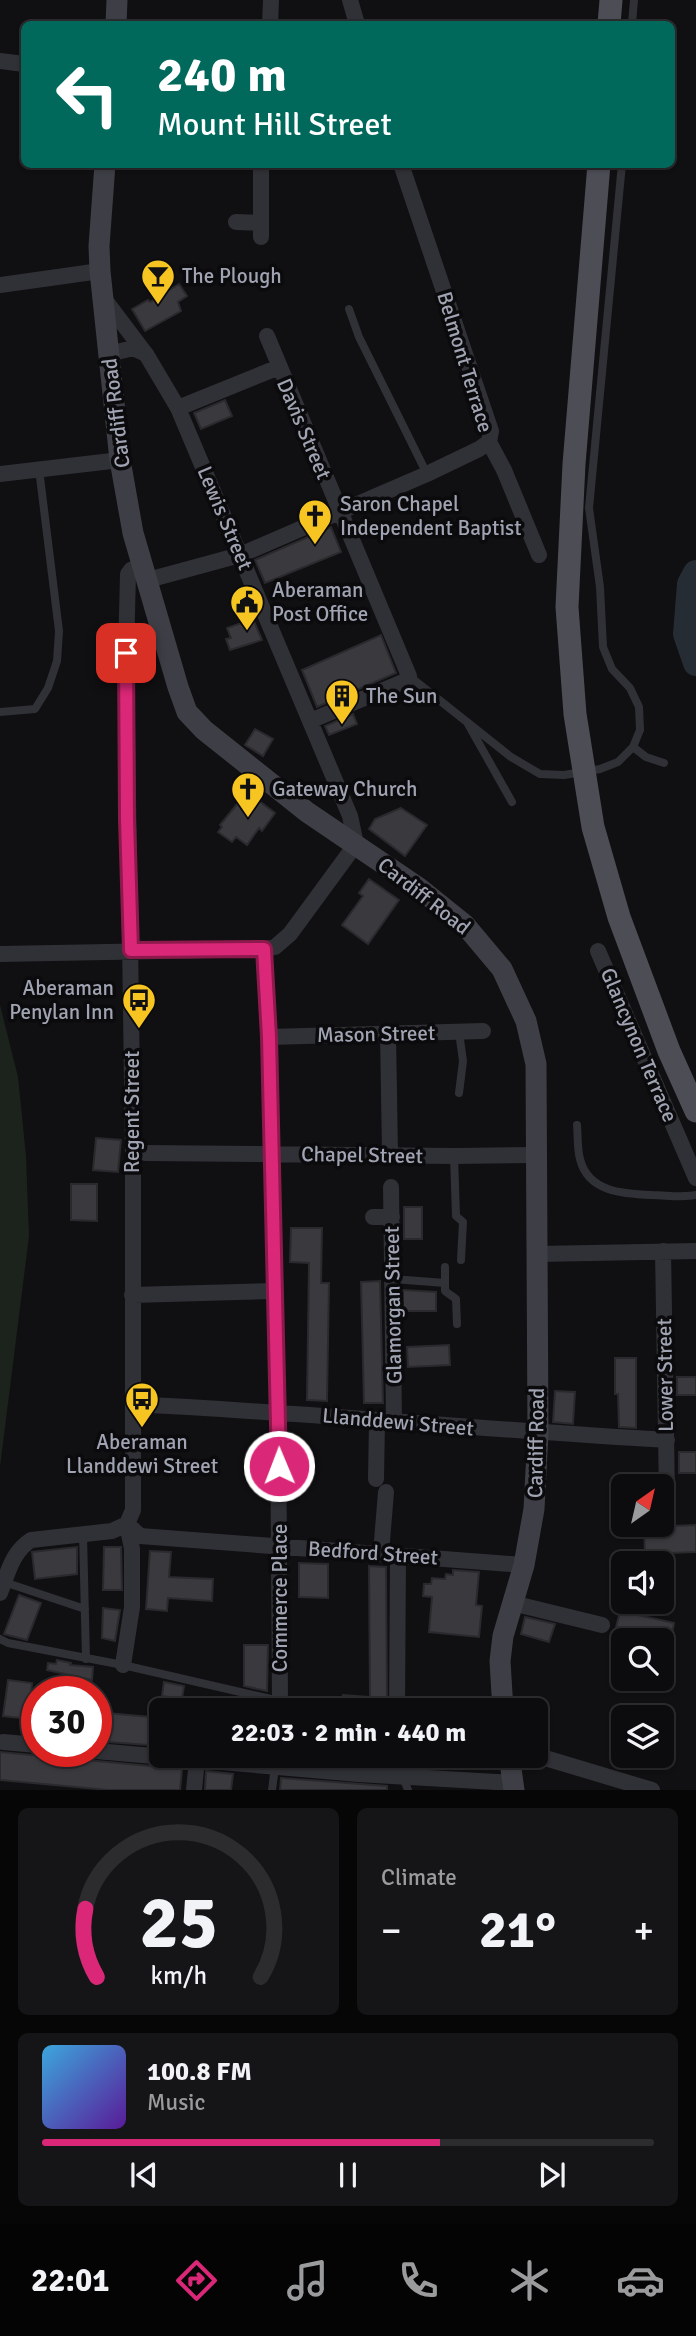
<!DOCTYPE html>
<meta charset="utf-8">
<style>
body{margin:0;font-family:Signika,sans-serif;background:#151416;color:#f1f3f6;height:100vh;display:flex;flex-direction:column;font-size:26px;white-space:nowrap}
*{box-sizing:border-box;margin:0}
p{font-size:23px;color:#9a9b9d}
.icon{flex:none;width:38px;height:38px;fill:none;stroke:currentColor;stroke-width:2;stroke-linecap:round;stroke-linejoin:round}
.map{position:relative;height:1790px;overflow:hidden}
.details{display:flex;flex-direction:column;gap:18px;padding:18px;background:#070607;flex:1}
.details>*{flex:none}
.banner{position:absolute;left:21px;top:21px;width:654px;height:147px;border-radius:10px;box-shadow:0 2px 5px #0004,0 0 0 2px #2c2b2e;background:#00695c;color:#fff;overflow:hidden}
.needle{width:46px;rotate:34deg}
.fabs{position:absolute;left:611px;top:1474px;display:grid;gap:14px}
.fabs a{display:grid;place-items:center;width:63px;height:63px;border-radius:10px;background:#0c0b0d;box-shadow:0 2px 5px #0004,0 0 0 2px #2c2b2e;font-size:35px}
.speed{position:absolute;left:21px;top:1676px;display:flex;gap:14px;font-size:35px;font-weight:700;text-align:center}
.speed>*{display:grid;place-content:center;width:91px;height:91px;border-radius:50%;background:#0c0b0d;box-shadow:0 2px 5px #0004,0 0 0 2px #2c2b2e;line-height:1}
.speed .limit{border:10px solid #d22;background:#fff;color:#111}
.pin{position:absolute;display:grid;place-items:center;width:60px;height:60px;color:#fff;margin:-30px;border-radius:14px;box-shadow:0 4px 10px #0006}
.me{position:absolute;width:77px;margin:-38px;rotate:359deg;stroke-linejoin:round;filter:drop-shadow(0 0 5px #0008)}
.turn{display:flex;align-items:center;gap:24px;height:147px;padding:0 21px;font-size:32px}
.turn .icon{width:91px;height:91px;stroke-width:2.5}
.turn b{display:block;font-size:49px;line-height:60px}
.big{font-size:52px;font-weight:800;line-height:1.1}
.details .tile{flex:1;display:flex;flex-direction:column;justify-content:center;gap:10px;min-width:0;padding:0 24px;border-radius:10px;background:#151416}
.details .dial{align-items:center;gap:0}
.dial svg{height:182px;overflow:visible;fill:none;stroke:#2c2b2e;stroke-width:7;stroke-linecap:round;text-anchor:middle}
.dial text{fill:#f1f3f6;stroke:none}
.song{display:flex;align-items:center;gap:21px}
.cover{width:84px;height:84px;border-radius:10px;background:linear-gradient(135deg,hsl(200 70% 55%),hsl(270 70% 35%))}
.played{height:7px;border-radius:4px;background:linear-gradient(90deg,#db2777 65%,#2c2b2e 65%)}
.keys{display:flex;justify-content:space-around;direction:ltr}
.heat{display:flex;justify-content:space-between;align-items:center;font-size:38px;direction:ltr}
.details .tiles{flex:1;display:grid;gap:18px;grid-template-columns:1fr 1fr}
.tile:last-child{grid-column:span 2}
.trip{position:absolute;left:149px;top:1698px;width:399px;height:70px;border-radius:10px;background:#0c0b0d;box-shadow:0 2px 5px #0004,0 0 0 2px #2c2b2e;font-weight:800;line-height:70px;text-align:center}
.tab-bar{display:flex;height:112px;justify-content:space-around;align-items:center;background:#050405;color:#9a9b9d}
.tab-bar .icon{width:49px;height:49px}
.tab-bar .active{color:#db2777}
.tab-bar b{font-size:32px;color:#f1f3f6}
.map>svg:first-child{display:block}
.green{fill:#1c231d}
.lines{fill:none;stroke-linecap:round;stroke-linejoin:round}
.river{stroke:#262c34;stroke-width:26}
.building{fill:#3a393e;stroke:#2a292d;stroke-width:2}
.service{stroke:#303136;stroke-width:8}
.minor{stroke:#303136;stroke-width:16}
.secondary{stroke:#3e3f46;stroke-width:21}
.primary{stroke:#4c4d55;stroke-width:23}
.route-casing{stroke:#8e194d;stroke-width:18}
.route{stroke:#db2777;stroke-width:12}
.labels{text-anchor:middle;stroke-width:7;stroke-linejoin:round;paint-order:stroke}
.poi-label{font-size:21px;fill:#a0a4b2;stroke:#0b0a0c;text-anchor:start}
.street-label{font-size:21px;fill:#a0a4b2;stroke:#0b0a0c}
</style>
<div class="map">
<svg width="696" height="1790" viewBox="0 0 696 1790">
<rect width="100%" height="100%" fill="#100f11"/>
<path class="green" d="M0,1005l18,72 8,79 3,80 -29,231z"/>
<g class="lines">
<path class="river" d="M696,573l-6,11 -4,50 10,29"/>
</g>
<path class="building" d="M179,284l8,12 -9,6 3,9 -36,20 -13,-22 16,-9 2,2z
M225,400l7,16 -31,13 -7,-16z
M331,527l10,25 -76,31 -10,-23z
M253,619l9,21 -32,10 -4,-11 5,-1 -4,-10z
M381,635l15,38 -79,34 -15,-37z
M353,714l4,10 -28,11 -4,-9z
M255,729l18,10 -10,17 -18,-11z
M247,792l28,21 -13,18 -3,-3 -12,17 -11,-8 -4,5 -14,-10 4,-5 -2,-2z
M401,808l26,17 -22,31 -36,-27 6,-10z
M369,879l30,21 -31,44 -26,-19 21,-29 -4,-3z
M96,1138l25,2 -3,32 -25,-2z
M71,1184h26v37l-26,-1z
M404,1207h18v32h-18z
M291,1228h31l-1,55h8l-2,118 -20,-1 2,-137 -19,-1z
M380,1281l3,122h-19l-3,-121z
M403,1290l33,2v19h-33z
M449,1345l1,20 -42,2 -1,-20z
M615,1358h21v70l-17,-1 -1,-33h-3z
M677,1377h19v18h-19z
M555,1391l20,1 -2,32 -20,-2z
M679,1452h17v21h-17z
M696,1525v27l-51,2 -1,-27z
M77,1547v27l-42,5 -3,-27z
M104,1547h17l1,43h-19z
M150,1551l21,1 -2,25 44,2 -1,22 -44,-3 -1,13 -21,-2z
M299,1563l29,1v34l-29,-1z
M369,1566l17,1 1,142 -44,-2v-12l27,2z
M453,1570l26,2 -3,33 6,1 -3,31 -50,-5 3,-35 -9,-1 1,-12h7l1,-6 13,1 1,-5 7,1z
M19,1595l22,8 -14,37 -23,-6z
M103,1608l17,2 -5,31 -13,-3z
M620,1611l54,12 -3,17h-23l-33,-8z
M525,1617l30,7 -6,18 -28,-8z
M244,1645h24l-1,46 -23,-5z
M57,1660l14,3 -1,2 23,2 -1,13 -45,-10 1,-7 8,1z
M8,1680l24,3 -3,36 -26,-3z
M164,1682l20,4 -2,13 -20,-3z
M240,1699l11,2 -1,9h-11z
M96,1712l65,6v28l-65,-5z
M0,1752l182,17 -2,21h-72l-108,-10z
M283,1755h106v10z
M206,1771l27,3 -2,16h-26z
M281,1778l106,8v4h-107z"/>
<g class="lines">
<path class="service" d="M632,24l2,-24
M622,164l-33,344 11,79 3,60 9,22 18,19 9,19 1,23 -7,17
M349,309l10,28 68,137
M409,676l102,81 29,17 24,1 36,-6 18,-7 15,-15 13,10 18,6
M0,712l35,-3 13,-21 9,-27 2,-30 -20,-162
M468,724l44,78
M459,1093l4,-32 -4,-29
M577,1125c1,11 0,23 3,34 8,33 43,35 72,36 14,0 30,3 44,0
M454,1156l2,60 7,6 -2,38
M393,1279l52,4v-16
M445,1283v8l11,8 1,25
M83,1534l3,125
M4,1582l81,27
M0,1639l8,4 115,22 196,45
M403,1777l5,13
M272,1790l3,-23"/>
<path class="minor" d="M350,0l7,24
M270,24l1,-24
M0,61l24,3
M401,164l90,267 -2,11 15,28 35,85
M236,222l25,1
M261,237v-73
M0,285l100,-14
M102,296l43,57
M267,336l142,340 -4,5 -95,40
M178,408l101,-41
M0,474l120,-14
M148,580l92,-25 187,-81 52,-25 10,-7
M264,949l5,88 9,375 2,290
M598,951l98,227
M0,954l264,-5 11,-2 15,-13 66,-90 -6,-28 -172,-408 -32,-54 -13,-6 -24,6
M388,1033l2,121
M269,1037l214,-6
M145,1153l309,3 84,-1
M391,1187l3,235
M373,1217h19
M538,1254l158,-3
M132,1295l142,-4
M133,1404c178,9 356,26 534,36
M376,1479l1,-58
M662,1495h5l-4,-244
M127,1524l13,12 384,29
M381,1553l5,-61
M0,1593c8,-20 12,-41 31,-53l81,-9 15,-7
M512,1603l90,22
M123,1665l9,-58v-58l-5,-25 6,-14v-356l-7,-501 2,-79 3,-4 12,-5
M397,1710l1,-156
M3,1742l34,3
M96,1751l262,23 155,9
M400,1755l3,22
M535,1755l117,35
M194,1790l3,-30"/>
<path class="secondary" d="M116,24l1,-24
M105,164l-6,82 1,25 20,189 13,73 45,154 9,25 17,18 103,82 112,76 46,37 37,44 24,52 10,43 2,369 -4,76 -10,56 -21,71 -3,25 3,49
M509,1755l5,35"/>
<path class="primary" d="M609,24l2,-24
M599,164l-25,300 -7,143 8,107 18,113 26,90 50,134 27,60"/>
</g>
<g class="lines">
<g class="route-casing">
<path id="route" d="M126,653l1,166 4,131 133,-1 5,88 10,429"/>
</g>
<use href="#route" class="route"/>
</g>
<defs>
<g id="bar-pin" transform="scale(1.75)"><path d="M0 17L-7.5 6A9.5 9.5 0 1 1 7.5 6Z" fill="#f6c522" stroke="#0b0a0c"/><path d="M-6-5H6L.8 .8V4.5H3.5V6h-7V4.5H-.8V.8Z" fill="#111"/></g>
<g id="church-pin" transform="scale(1.75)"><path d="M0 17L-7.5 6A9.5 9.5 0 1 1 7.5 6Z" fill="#f6c522" stroke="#0b0a0c"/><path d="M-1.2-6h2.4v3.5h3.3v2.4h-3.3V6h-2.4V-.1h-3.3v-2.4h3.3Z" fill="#111"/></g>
<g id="civic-pin" transform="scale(1.75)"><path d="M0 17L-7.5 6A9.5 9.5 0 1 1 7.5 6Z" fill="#f6c522" stroke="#0b0a0c"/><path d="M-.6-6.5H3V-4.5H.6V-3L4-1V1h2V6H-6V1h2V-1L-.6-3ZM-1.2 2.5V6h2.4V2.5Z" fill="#111"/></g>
<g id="building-pin" transform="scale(1.75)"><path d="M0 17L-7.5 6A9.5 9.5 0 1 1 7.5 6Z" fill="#f6c522" stroke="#0b0a0c"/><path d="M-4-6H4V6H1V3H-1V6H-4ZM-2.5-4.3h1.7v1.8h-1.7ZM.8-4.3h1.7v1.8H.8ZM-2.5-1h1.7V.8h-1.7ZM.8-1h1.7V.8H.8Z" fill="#111"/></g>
<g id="bus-pin" transform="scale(1.75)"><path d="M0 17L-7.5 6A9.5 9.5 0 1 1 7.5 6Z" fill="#f6c522" stroke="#0b0a0c"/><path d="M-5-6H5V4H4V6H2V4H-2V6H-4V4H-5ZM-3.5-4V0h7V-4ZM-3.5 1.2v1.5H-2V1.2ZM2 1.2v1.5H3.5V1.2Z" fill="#111"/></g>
</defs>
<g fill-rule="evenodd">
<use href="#bar-pin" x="158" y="276"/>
<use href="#church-pin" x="315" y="516"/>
<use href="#civic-pin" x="247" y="602"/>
<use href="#building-pin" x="342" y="696"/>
<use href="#church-pin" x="248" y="789"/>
<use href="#bus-pin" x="139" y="1000"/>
<use href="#bus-pin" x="142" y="1399"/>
</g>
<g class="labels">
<g class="poi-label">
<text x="182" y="283">The Plough</text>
<text x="340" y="511">Saron Chapel<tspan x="340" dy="24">Independent Baptist</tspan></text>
<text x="272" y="597">Aberaman<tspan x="272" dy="24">Post Office</tspan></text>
<text x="366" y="703">The Sun</text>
<text x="272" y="796">Gateway Church</text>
<text x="114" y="995" text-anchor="end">Aberaman<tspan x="114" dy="24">Penylan Inn</tspan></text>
<text x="142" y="1449" text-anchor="middle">Aberaman<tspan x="142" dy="24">Llanddewi Street</tspan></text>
</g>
<g class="street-label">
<text transform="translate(465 362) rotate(73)" y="7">Belmont Terrace</text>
<text transform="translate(116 413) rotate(-97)" y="7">Cardiff Road</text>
<text transform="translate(304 429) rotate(67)" y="7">Davis Street</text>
<text transform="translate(225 518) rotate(67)" y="7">Lewis Street</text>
<text transform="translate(424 896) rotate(38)" y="7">Cardiff Road</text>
<text transform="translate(376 1034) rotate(-1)" y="7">Mason Street</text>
<text transform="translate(639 1045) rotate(67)" y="7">Glancynon Terrace</text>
<text transform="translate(132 1112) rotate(-90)" y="7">Regent Street</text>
<text transform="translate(362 1155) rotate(1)" y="7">Chapel Street</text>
<text transform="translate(393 1305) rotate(-91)" y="7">Glamorgan Street</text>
<text transform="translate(665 1375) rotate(-91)" y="7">Lower Street</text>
<text transform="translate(398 1422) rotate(5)" y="7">Llanddewi Street</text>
<text transform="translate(536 1443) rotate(-89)" y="7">Cardiff Road</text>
<text transform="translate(373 1553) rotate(4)" y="7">Bedford Street</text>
<text transform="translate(280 1598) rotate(-90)" y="7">Commerce Place</text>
</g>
</g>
</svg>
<div class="fabs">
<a><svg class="needle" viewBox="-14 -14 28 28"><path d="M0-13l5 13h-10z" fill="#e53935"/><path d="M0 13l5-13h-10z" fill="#9a9b9d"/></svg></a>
<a><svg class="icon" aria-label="sound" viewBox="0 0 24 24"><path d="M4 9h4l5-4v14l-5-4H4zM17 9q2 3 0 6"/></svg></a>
<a><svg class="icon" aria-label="search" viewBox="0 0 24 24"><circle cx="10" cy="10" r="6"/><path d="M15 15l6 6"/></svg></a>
<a><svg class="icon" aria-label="layers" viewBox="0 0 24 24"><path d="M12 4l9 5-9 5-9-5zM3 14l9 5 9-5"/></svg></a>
</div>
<div class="speed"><div class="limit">30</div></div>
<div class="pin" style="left:126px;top:653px;background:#d93025"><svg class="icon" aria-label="arrive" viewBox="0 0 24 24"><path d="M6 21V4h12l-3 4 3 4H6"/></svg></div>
<svg class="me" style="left:279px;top:1466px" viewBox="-20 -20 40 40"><circle r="17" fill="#db2777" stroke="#fff" stroke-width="3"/><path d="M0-11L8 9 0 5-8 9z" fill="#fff"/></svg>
<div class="trip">22:03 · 2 min · 440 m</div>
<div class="banner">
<div class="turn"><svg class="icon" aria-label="left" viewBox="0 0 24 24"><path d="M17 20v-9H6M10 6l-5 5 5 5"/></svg><div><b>240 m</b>Mount Hill Street</div></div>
</div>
</div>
<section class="details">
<div class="tiles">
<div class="tile dial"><svg viewBox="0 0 100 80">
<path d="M14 69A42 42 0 1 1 86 69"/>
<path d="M14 69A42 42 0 0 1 9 39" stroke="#db2777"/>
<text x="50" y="56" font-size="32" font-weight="700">25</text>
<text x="50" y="72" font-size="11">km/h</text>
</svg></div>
<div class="tile"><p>Climate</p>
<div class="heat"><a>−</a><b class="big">21°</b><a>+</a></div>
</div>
<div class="tile">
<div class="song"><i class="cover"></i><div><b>100.8 FM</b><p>Music</p></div></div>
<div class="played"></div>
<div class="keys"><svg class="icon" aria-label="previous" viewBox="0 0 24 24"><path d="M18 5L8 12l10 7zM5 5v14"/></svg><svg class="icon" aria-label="pause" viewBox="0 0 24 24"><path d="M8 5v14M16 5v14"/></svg><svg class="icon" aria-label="next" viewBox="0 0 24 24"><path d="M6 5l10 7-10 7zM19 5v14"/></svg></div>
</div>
</div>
</section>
<nav class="tab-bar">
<b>22:01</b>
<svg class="icon active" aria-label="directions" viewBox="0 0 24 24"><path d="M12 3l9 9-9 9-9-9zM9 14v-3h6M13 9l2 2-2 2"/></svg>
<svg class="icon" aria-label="music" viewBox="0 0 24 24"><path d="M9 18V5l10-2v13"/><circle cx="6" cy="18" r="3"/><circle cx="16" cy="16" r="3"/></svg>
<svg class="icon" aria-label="phone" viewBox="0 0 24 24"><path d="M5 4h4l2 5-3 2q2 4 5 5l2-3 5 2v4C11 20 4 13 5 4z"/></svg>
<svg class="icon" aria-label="climate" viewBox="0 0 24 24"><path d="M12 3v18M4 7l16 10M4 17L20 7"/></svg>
<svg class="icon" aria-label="car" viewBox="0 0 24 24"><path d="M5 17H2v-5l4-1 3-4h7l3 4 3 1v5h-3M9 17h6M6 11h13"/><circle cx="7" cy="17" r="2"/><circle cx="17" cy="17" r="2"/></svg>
</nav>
